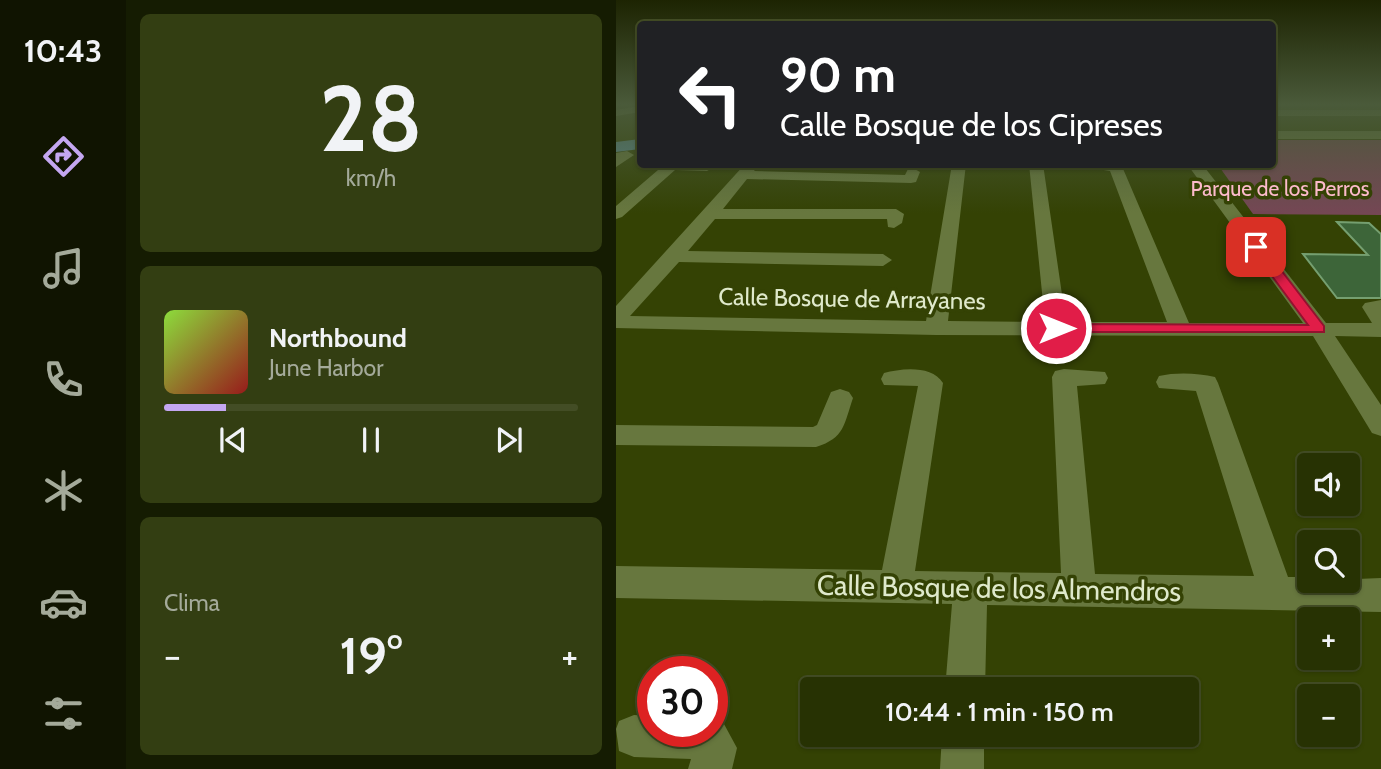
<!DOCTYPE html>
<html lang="es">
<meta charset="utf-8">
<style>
body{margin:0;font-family:Cabin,sans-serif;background:#333e12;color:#f1f3f6;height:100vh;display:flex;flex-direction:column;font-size:26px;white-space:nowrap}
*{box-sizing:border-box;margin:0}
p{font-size:23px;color:#a4aa9a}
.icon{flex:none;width:38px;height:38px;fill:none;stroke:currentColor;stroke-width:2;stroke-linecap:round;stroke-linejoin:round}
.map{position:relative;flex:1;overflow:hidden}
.sheet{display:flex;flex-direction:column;gap:14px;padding:14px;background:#151c02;width:490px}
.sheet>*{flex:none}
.banner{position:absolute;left:21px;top:21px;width:639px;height:147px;border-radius:7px;box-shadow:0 2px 5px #0004,0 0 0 2px #434d25;background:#202124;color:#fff;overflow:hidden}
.controls{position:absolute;left:681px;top:453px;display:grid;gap:14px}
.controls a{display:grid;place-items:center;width:63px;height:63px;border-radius:7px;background:#273203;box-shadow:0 2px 5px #0004,0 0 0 2px #434d25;font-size:35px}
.speed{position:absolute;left:21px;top:656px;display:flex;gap:14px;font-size:35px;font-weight:700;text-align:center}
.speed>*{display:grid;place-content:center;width:91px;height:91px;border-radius:50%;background:#273203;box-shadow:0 2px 5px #0004,0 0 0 2px #434d25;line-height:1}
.speed .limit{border:10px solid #d22;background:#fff;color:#111}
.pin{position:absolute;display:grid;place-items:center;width:60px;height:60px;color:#fff;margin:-30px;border-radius:14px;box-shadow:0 4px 10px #0006}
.me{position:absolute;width:77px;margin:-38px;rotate:90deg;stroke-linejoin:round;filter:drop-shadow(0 0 5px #0008)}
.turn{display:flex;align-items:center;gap:24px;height:147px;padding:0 28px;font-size:32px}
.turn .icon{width:91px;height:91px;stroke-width:2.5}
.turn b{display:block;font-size:49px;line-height:60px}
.big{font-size:52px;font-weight:600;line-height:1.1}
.sheet .card{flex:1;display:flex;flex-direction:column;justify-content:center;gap:10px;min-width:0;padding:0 24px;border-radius:10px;background:#333e12}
.sheet .dial{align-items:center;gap:0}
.dial b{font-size:91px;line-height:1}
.song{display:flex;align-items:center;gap:21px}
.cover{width:84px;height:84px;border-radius:10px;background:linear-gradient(135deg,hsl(90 70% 55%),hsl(0 70% 35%))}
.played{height:7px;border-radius:4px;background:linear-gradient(90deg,#c4a7f1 15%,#434d25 15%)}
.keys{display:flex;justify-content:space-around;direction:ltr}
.heat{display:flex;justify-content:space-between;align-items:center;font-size:38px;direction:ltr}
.trip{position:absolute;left:184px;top:677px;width:399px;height:70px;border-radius:7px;background:#273203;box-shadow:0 2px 5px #0004,0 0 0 2px #434d25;font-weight:600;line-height:70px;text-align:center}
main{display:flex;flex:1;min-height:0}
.menu{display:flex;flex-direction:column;width:126px;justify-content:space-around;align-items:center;background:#101401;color:#a4aa9a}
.menu .icon{width:49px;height:49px}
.menu .current{color:#c4a7f1}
.menu b{font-size:32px;color:#f1f3f6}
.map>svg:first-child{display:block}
.green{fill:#744754}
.building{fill:#3d6539;stroke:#759f70;stroke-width:2}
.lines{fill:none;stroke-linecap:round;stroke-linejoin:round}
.minor{fill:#67773e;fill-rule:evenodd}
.major{fill:#588890;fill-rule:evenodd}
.route{fill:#e11d48;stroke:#92132f;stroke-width:2}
.labels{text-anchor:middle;stroke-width:7;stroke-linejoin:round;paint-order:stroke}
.far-park-label{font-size:21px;fill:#fcbacb;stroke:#344204}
.street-label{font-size:24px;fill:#dfe9cb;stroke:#344204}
.near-street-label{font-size:28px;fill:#dfe9cb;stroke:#344204}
</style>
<main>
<nav class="menu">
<b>10:43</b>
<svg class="icon current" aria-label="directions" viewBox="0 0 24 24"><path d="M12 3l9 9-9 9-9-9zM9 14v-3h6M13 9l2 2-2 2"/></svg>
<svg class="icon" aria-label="music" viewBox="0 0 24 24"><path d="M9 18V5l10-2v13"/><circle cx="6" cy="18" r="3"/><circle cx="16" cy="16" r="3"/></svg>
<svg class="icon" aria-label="phone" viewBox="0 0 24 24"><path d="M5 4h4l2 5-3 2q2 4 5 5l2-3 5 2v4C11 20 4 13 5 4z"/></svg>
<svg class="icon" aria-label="climate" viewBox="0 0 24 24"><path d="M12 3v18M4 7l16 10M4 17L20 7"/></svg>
<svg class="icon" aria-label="car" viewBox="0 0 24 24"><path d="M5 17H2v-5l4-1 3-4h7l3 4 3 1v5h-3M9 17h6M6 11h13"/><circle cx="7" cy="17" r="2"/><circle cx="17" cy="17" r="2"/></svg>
<svg class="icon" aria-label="filters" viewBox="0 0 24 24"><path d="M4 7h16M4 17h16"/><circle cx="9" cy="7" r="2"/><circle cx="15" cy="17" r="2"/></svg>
</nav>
<section class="sheet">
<div class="card dial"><b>28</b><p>km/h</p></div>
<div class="card">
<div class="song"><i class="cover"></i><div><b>Northbound</b><p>June Harbor</p></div></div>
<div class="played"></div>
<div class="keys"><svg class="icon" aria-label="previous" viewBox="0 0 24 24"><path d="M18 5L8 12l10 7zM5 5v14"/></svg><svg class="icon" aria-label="pause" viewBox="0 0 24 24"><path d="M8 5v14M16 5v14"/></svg><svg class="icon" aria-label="next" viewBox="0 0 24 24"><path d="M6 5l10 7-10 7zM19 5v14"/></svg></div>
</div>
<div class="card"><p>Clima</p>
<div class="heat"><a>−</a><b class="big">19°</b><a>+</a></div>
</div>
</section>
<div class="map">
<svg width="765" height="769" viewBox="0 0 765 769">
<rect width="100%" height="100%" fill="#344204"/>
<path class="green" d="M656,140h109v75l-128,-1 -35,-49 54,-1z"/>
<path class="building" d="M721,222l32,1 12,11v64h-44l-34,-44 65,1z"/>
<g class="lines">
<path class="minor" d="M24,106v6l-24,4v-6z
M656,110h109v6h-109z
M656,131h109v8h-109z
M11,151l7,4 -18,12v-14z
M49,164h47l2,3 -7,4 -32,-1 -53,47 -6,2v-13z
M129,164h15l-6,7 151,4 3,-6 5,-1 7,4 -4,10 -5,1 -164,-4 -24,30h173l8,5 -2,9 -8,5 -6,-1 -1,-8h-172l-27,32 195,3 9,6 -9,6 -204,-4 -49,54 296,5 26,-157h14l-18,157 97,1 -16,-158h14l23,158h101l-57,-151 -19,-3 -2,-3 32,-1 68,159h114l-116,-159h15l124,159h46l-10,-16 3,-4 16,-3v37l-46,-1 46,69v31l-9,-3 -59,-97 -377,-1 -320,-7v-22z
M448,369l41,3 3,6 -3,6 -28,2 18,188 159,2 -58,-185 -37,-3 -3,-6 3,-6c17,-4 39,-3 56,1l3,6 70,194h21v4l72,-3v34l-394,-7 -2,85h-40l7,-86 -336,-6v-32l266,4 36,-184 -34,-1 -3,-6 3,-6c18,-5 48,-8 59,10l-28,188 146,2 -9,-196 3,-6z
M224,389l9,3 4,6c-9,26 -8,40 -37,49l-200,-2v-20l197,2 4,-2 14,-33z
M18,715l19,1v16h59v-13l12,5 13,24 -5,21h-44l3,-10 -57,-2 -15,-6 -3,-22 3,-8z
M326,735h42v34h-44z"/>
<path class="major" d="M24,139v10l-24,3v-10z"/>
</g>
<linearGradient id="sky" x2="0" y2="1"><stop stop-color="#1d2402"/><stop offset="0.49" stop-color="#4a5a3a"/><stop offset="1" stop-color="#4a5a3a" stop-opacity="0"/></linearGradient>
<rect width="765" height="213" fill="url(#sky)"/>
<path class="route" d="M636,244h9l63,82v6h-268l-7,-4 7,-4 252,1 -56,-76z"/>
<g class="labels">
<g class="far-park-label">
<text x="664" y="196">Parque de los Perros</text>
</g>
<g class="street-label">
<text transform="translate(236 299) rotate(1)" y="8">Calle Bosque de Arrayanes</text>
</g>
<g class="near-street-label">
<text transform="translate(383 588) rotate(1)" y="10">Calle Bosque de los Almendros</text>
</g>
</g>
</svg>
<div class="controls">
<a><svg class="icon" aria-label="sound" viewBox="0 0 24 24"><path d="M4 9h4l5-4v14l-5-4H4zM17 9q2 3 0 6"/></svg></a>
<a><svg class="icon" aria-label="search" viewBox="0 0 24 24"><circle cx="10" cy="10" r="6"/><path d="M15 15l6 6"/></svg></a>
<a>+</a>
<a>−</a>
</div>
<div class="speed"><div class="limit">30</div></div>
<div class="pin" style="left:640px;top:247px;background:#d93025"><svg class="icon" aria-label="arrive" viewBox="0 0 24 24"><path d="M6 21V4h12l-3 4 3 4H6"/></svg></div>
<svg class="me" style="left:440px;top:328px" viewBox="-20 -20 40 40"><circle r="17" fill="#e11d48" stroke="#fff" stroke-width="3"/><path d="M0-11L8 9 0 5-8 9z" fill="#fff"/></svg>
<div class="trip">10:44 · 1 min · 150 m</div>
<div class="banner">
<div class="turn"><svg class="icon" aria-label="left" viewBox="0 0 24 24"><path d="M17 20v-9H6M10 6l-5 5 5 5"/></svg><div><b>90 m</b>Calle Bosque de los Cipreses</div></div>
</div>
</div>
</main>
